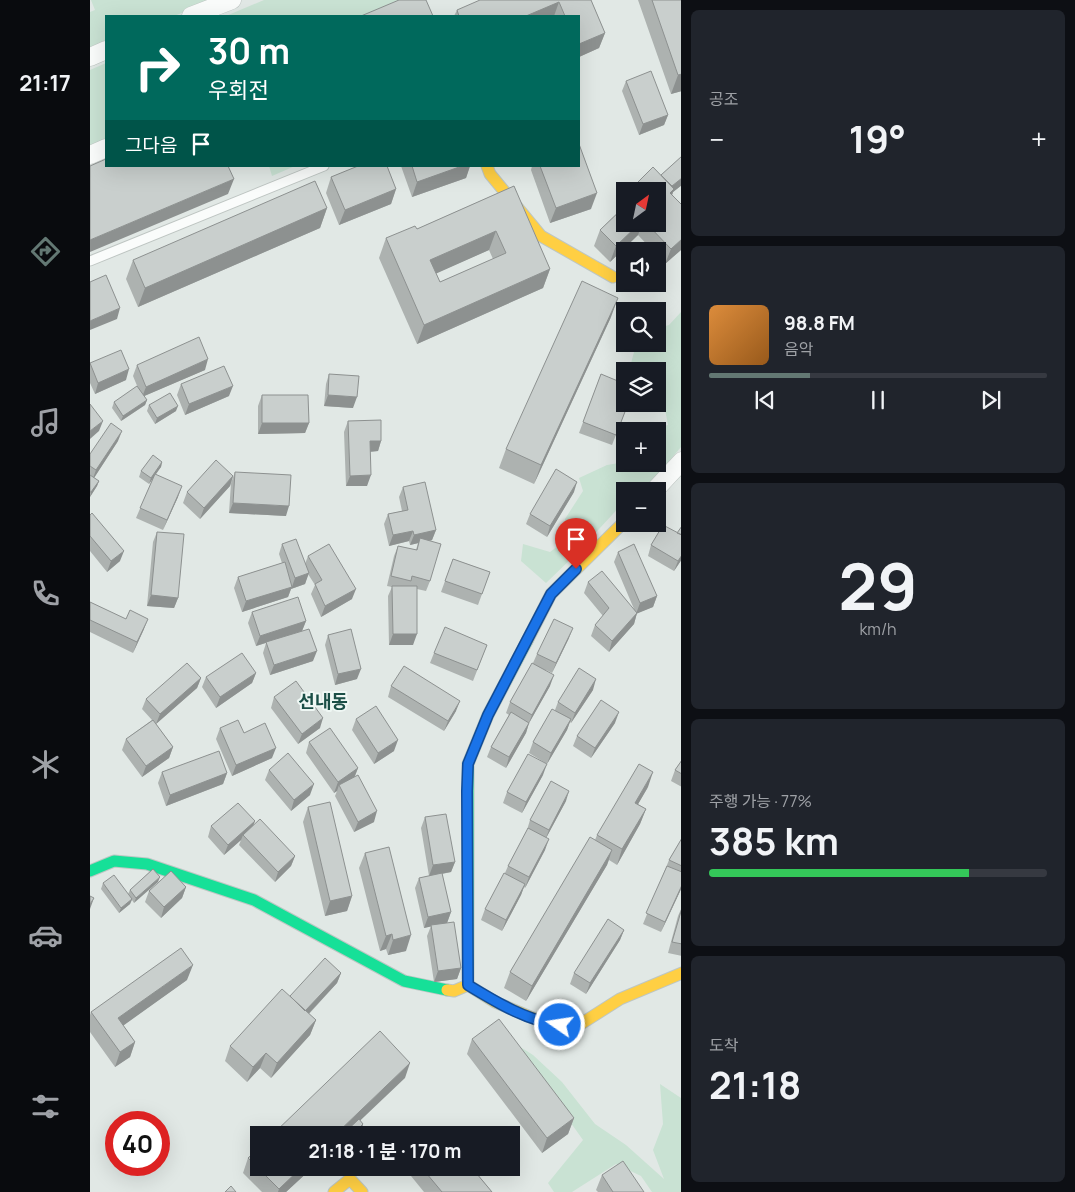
<!DOCTYPE html>
<html lang="ko">
<meta charset="utf-8">
<style>
body{margin:0;font-family:Manrope,"Noto Sans KR",sans-serif;background:#20242c;color:#f1f3f6;height:100vh;display:flex;flex-direction:column;font-size:19px;white-space:nowrap}
*{box-sizing:border-box;margin:0}
p{font-size:16px;color:#9ea1a6}
.icon{flex:none;width:28px;height:28px;fill:none;stroke:currentColor;stroke-width:2;stroke-linecap:round;stroke-linejoin:round}
.map{position:relative;flex:1;overflow:hidden}
.sheet{display:flex;flex-direction:column;gap:10px;padding:10px;background:#0d0f14;width:394px}
.sheet>*{flex:none}
.guide{position:absolute;left:15px;top:15px;width:475px;height:152px;border-radius:0px;box-shadow:0 5px 20px #0002;background:#00695c;color:#fff;overflow:hidden}
.needle{width:32px;rotate:33deg}
.buttons{position:absolute;left:526px;top:182px;display:grid;gap:10px}
.buttons a{display:grid;place-items:center;width:50px;height:50px;border-radius:0px;background:#171b24;box-shadow:0 5px 20px #0002;font-size:25px}
.speed{position:absolute;left:15px;top:1111px;display:flex;gap:10px;font-size:25px;font-weight:700;text-align:center}
.speed>*{display:grid;place-content:center;width:65px;height:65px;border-radius:50%;background:#171b24;box-shadow:0 5px 20px #0002;line-height:1}
.speed .limit{border:8px solid #d22;background:#fff;color:#111}
.pin{position:absolute;display:grid;place-items:center;width:42px;height:42px;color:#fff;margin:-51px -21px;border-radius:50% 50% 50% 0;rotate:-45deg;box-shadow:0 0 5px #0007}
.pin .icon{rotate:45deg}
.me{position:absolute;width:55px;margin:-28px;rotate:283deg;stroke-linejoin:round;filter:drop-shadow(0 0 4px #0008)}
.turn{display:flex;align-items:center;gap:18px;height:105px;padding:0 20px;font-size:22px}
.turn .icon{width:65px;height:65px;stroke-width:2.5}
.turn b{display:block;font-size:35px;line-height:42px}
.then{display:flex;align-items:center;height:48px;padding:0 20px;background:#0003;gap:10px;font-size:19px}
.big{font-size:38px;font-weight:700;line-height:1.1}
.sheet .card{flex:1;display:flex;flex-direction:column;justify-content:center;gap:8px;min-width:0;padding:0 18px;border-radius:8px;background:#20242c}
.sheet .dial{align-items:center;gap:0}
.dial b{font-size:65px;line-height:1}
.song{display:flex;align-items:center;gap:15px}
.cover{width:60px;height:60px;border-radius:8px;background:linear-gradient(135deg,hsl(30 70% 55%),hsl(30 70% 35%))}
.played{height:5px;border-radius:2px;background:linear-gradient(90deg,#637873 30%,#363941 30%)}
.keys{display:flex;justify-content:space-around;direction:ltr}
.heat{display:flex;justify-content:space-between;align-items:center;font-size:28px;direction:ltr}
.charge{height:8px;border-radius:4px;background:linear-gradient(90deg,#34c759 77%,#363941 0)}
.trip{position:absolute;left:160px;top:1126px;width:270px;height:50px;border-radius:0px;background:#171b24;box-shadow:0 5px 20px #0002;font-weight:700;line-height:50px;text-align:center}
main{display:flex;flex:1;min-height:0}
.dock{display:flex;flex-direction:column;width:90px;justify-content:space-around;align-items:center;background:#090b0e;color:#9ea1a6}
.dock .icon{width:35px;height:35px}
.dock .on{color:#637873}
.dock b{font-size:22px;color:#f1f3f6}
.map>svg:first-child{display:block}
.green{fill:#c9e2d3}
.lines{fill:none;stroke-linecap:round;stroke-linejoin:round}
.lane-casing{stroke:#bec5c2;stroke-width:11}
.street-casing{stroke:#bec5c2;stroke-width:19}
.fast-casing{stroke:#bdc6c3;stroke-width:13}
.slow-casing{stroke:#bdc6c3;stroke-width:13}
.lane{stroke:#fafcfb;stroke-width:9}
.street{stroke:#fafcfb;stroke-width:18}
.fast{stroke:#16e098;stroke-width:11}
.slow{stroke:#ffcf43;stroke-width:11}
.wall{fill:#adb2b0;fill-rule:evenodd}
.shaded-wall{fill:#8d9190}
.building{fill:#c9cfcd;stroke:#8d9190;fill-rule:evenodd}
.route-casing{stroke:#114b97;stroke-width:12}
.route{stroke:#1a73e8;stroke-width:9}
.labels{text-anchor:middle;stroke-width:4;stroke-linejoin:round;paint-order:stroke}
.quarter-label{font-size:18px;font-weight:bold;fill:#1a4e46;stroke:#eff7f4}
</style>
<main>
<nav class="dock">
<b>21:17</b>
<svg class="icon on" aria-label="directions" viewBox="0 0 24 24"><path d="M12 3l9 9-9 9-9-9zM9 14v-3h6M13 9l2 2-2 2"/></svg>
<svg class="icon" aria-label="music" viewBox="0 0 24 24"><path d="M9 18V5l10-2v13"/><circle cx="6" cy="18" r="3"/><circle cx="16" cy="16" r="3"/></svg>
<svg class="icon" aria-label="phone" viewBox="0 0 24 24"><path d="M5 4h4l2 5-3 2q2 4 5 5l2-3 5 2v4C11 20 4 13 5 4z"/></svg>
<svg class="icon" aria-label="climate" viewBox="0 0 24 24"><path d="M12 3v18M4 7l16 10M4 17L20 7"/></svg>
<svg class="icon" aria-label="car" viewBox="0 0 24 24"><path d="M5 17H2v-5l4-1 3-4h7l3 4 3 1v5h-3M9 17h6M6 11h13"/><circle cx="7" cy="17" r="2"/><circle cx="17" cy="17" r="2"/></svg>
<svg class="icon" aria-label="filters" viewBox="0 0 24 24"><path d="M4 7h16M4 17h16"/><circle cx="9" cy="7" r="2"/><circle cx="15" cy="17" r="2"/></svg>
</nav>
<div class="map">
<svg width="592" height="1192" viewBox="0 0 592 1192">
<rect width="100%" height="100%" fill="#e1e8e5"/>
<path class="green" d="M1,0h124l-41,16h-68v27l-16,7v-38l5,-2z
M174,0h148l-19,16h-167z
M16,63v78l-16,6v-77z
M179,166h26l-23,10z
M591,312v135l-37,44h-19v10l-51,55 -28,27 -25,-22 2,-17 27,8 16,-12 -1,-21 18,-28 -4,-13 28,-13 18,-3v2h33v-33h-14l24,-6 -3,-16 -17,-3 -2,-2h12v-33h-29l5,-19 4,-8h20v-16l11,-3z
M424,1043l19,12 29,27 33,42 31,21 38,34 -11,-29 10,-26 -3,-40 21,14v94h-29l-11,-16 -25,-12 -44,28h-18l-6,-9 35,-43z"/>
<g class="lines">
<g class="lane-casing">
<path id="lane" d="M0,261l234,-95"/>
</g>
<g class="street-casing">
<path id="street" d="M101,16l41,-16
M0,57l16,-7
M0,155l16,-7
M564,491l28,-30"/>
</g>
<g class="fast-casing">
<path id="fast" d="M0,871l24,-10 33,3 107,36 150,81 43,9
M378,985v-221l20,-49 39,-74"/>
</g>
<g class="slow-casing">
<path id="slow" d="M397,166l3,8 51,62 72,41
M437,641l24,-47 74,-73
M357,990l7,1 14,-6 27,17 50,21 31,4 44,-28 62,-26
M244,1192l16,-13 12,13"/>
</g>
<use href="#lane" class="lane"/>
<use href="#street" class="street"/>
<use href="#fast" class="fast"/>
<use href="#slow" class="slow"/>
</g>
<path class="wall" d="M501,0l14,33 -6,15 -20,9v-41h-125l3,-6z
M548,0h44v91l-11,3z
M536,81l42,34 -4,10 -25,10 -17,-44z
M592,156v29l-9,7 -1,3 10,54 -17,15 -7,-8v-5h-5l-15,-16 -28,27 -16,-16 6,-16 25,-24 -1,-1 1,-2v21h33v-33h-29l1,-1 31,-15z
M311,166h69l-4,12 -54,19z
M442,166h47l12,43 -41,14 -19,-53z
M241,177l65,12 -5,15 -52,21 -13,-32z
M424,186l36,83 -7,19 -126,56 -38,-86 7,-20 31,-9zM399,250l4,9 -53,23 -4,-9z
M237,208l-7,20 -182,79 -12,-28 7,-19z
M521,317l-77,167 -35,-16 7,-19z
M0,363l36,17 -31,14 -5,-11z
M47,365l68,5 -61,26 3,4 -2,5 -24,16 -9,-13 2,-6 24,-14 -5,-12z
M239,374l24,34 -29,-2 2,-22z
M511,374l27,30 -16,41 -33,-12z
M91,384l48,12 -44,19 -8,-20z
M172,395l47,28 -4,10 -47,1v-28z
M59,405l27,6 -21,13 -8,-13z
M258,421l33,20 -3,10 -8,1 -3,34h-21l-2,-54z
M28,441l-24,37 5,3 -2,5 -7,11v-43z
M72,462l-1,5 -6,7 23,23 -15,33 -27,-12 18,-42 -5,8 -10,-7 2,-6z
M145,472l51,44 -57,-3 2,-30z
M143,476l-3,10 -30,33 -17,-16 4,-11z
M313,487l33,43 -4,10 -2,1v40l-4,10 -9,-2 -4,56h-24l-1,-49 4,-9 -5,-1 7,-30 4,-10 18,4 2,-7 -8,2 -1,-4 -20,5 -5,-22 4,-10 14,-3 -3,-14z
M484,492l-27,45 -21,-13 4,-10z
M0,515l30,46 -13,11 -17,-21z
M592,526v33l-8,12 -26,-15 3,-11 26,-12z
M67,532l21,66 -4,10 -27,-2 6,-64z
M192,544l23,20 3,-8 44,43 -31,18 -10,-23 4,-9 -7,-11 -3,10 -14,5 -3,8 -46,15 -8,-24 4,-11 44,-14 -3,-9z
M528,552l39,44 -4,11 -16,6 -3,11 -25,28 -18,-16 4,-11 8,-9 -19,-23 4,-11 46,27 -20,-47z
M363,559l37,13 -12,33 -37,-13z
M0,602l54,27 -11,24 -43,-21z
M162,612l54,9 -4,10 11,30 -43,14 -7,-22 3,-10 -10,3 -8,-23z
M238,635l29,44 -22,6 -10,-40z
M479,638l-17,35 -6,-3 4,16 -21,37 -3,10 -20,35 -19,-11 4,-10 18,-32 -3,-2 4,-11 23,-39 4,-9z
M397,645l-14,36 -43,-18 4,-10z
M166,673l-4,10 -36,25 -14,-21 4,-10z
M111,678l-4,10 -41,36 17,23 -4,11 -27,19 -20,-27 4,-11 26,-19 -10,-11 4,-10z
M301,686l65,25 -12,20 -56,-34z
M503,690l-22,33 -1,-1 -3,8 -20,34 -18,-11 4,-11 22,-32 3,-8z
M184,697l46,31 -22,16 -27,-36z
M266,719l38,32 -20,13 -22,-34z
M525,723l-24,35 -18,-12 4,-10z
M130,728l24,5 28,25 -40,18 -16,-37z
M219,742l49,26 -3,8 19,46 -20,10 -19,-36 2,-5 -3,2 -28,-40z
M592,760v27l-11,-6 4,-11z
M179,770l41,25 -19,16 -26,-31z
M72,772l65,1 -4,11 -57,22 -8,-23z
M453,775l-21,38 -19,-10 4,-11z
M558,787l-10,17 8,5 -6,15 -23,41 -8,-5 -2,5 -81,136 -22,-13 6,-16 85,-132 2,-5z
M476,801l-20,37 -1,12 -20,38 -1,-1 -3,8 -19,36 -21,-11 4,-11 20,-36 3,-7 19,-36 3,-10z
M218,807l44,89 -5,15 -22,5 -22,-94z
M335,817l30,45 -4,10 -9,2 9,38 -4,11 14,45 -4,11 -23,3 -7,-46 4,-10 -7,2 -9,-40 4,-10 10,-2 -8,-48z
M165,821l-2,4 42,31 -4,10 -16,16 -36,-37 2,-5 -17,15 -16,-18 3,-11z
M592,838v49l-21,45 -18,-8 26,-64z
M275,853l41,98 -18,4 -2,-6 -6,2 -21,-83z
M63,869l-19,34 -2,-3 -2,4 -11,9 -18,-24 2,-6 25,11 2,-4z
M96,887l-4,11 -21,20 -16,-16 4,-11z
M592,907v49l-14,-3 10,-37z
M534,930l-4,10 -34,54 -16,-10 4,-11z
M251,973l-4,10 -28,31 7,6 -6,15 -39,43 -11,-10 -13,14 -22,-21 5,-15 60,-50z
M97,980l-64,45 12,17 -5,15 -15,10 -25,-35v-17l1,-3z
M382,1039l102,79 -6,16 -26,19 -75,-99z
M158,1158l11,10h53l-26,24h-24l-19,-19z
M324,1168h58l20,24h-68l-13,-16z
M512,1175l42,17h-46l-2,-2z"/>
<path class="shaded-wall" d="M469,2l-5,14h-28z
M515,33l-6,15 -20,9v-13z
M592,74v17l-11,3 7,-19z
M578,115l-4,10 -25,10 4,-11z
M372,166h8l-4,12 -54,19 5,-15z
M592,178v7l-9,7 -4,12 1,-16z
M144,179l-6,15 -138,58v-12z
M306,189l-5,15 -52,21 6,-15z
M507,193l-6,16 -41,14 6,-15z
M237,208l-7,20 -182,79 7,-19z
M549,224h3l-4,11 -28,27 6,-16z
M406,231l-7,19 -65,29 6,-19z
M592,239v10l-17,15 6,-15z
M460,269l-7,19 -126,56 7,-19z
M528,298l-7,19 -77,167 7,-19z
M30,308l-3,11 -27,11v-9z
M118,359l-3,11 -63,27 4,-10z
M39,369l-3,11 -31,14 3,-11z
M143,386l-4,10 -44,19 4,-11z
M238,395l29,2 -4,11 -29,-2z
M57,400l-2,5 -24,16 2,-5z
M88,406l-2,5 -21,13 2,-6z
M13,421l-4,10 -9,8v-8z
M172,423h47l-4,10 -47,1z
M32,431l-4,10 -26,40 4,-11z
M280,441h11l-3,10 -12,1z
M72,462l-1,5 -12,17 2,-6z
M281,475l-4,11h-21l4,-10z
M143,476l-3,10 -30,33 4,-11z
M9,481l-2,5 -7,11 1,-5z
M487,482l-3,10 -27,45 3,-11z
M92,486l-4,11 -15,33 4,-10z
M143,503l56,3 -3,10 -57,-3z
M346,530l-4,10 -22,5 4,-10z
M323,531l-4,10 -20,5 4,-11z
M34,551l-4,10 -13,11 4,-11z
M592,555v4l-8,12 4,-10z
M219,573l-4,11 -14,5 -3,8 -46,15 4,-11 46,-14 3,-9z
M266,589l-4,10 -31,18 4,-11z
M61,595l27,3 -4,10 -27,-2z
M567,596l-4,11 -17,7 4,-11z
M547,613l-3,11 -25,28 3,-11z
M58,619l-4,10 -11,24 4,-11z
M216,621l-4,10 -46,15 4,-10z
M483,628l-4,10 -17,35 4,-10z
M303,634h24l-4,11h-24z
M227,651l-4,10 -43,14 4,-10z
M271,669l-4,10 -22,6 3,-11z
M166,673l-4,10 -36,25 4,-11z
M464,675l-4,11 -22,39 4,-10z
M111,678l-4,10 -41,36 4,-10z
M506,679l-3,11 -22,33 4,-10z
M370,701l-4,10 -12,20 4,-10z
M529,712l-4,11 -24,35 4,-10z
M233,718l-3,10 -22,16 4,-10z
M481,719l-4,11 -20,34 4,-11z
M439,723l-3,10 -20,35 3,-11z
M308,740l-4,11 -20,13 4,-11z
M83,747l-4,11 -27,19 4,-11z
M186,748l-4,10 -40,18 4,-11z
M457,764l-4,11 -21,38 4,-11z
M268,768l-4,10 -15,7 -2,6 -3,2 4,-11z
M563,772l-5,15 -18,31 5,-15z
M137,773l-4,11 -57,22 4,-11z
M224,784l-4,11 -19,16 3,-11z
M479,791l-3,10 -21,39 4,-10z
M556,809l-6,15 -23,41 5,-16z
M287,811l-3,11 -20,10 4,-10z
M165,821l-4,11 -8,3 -2,5 -17,15 4,-10z
M459,839l-4,11 -20,38 4,-11z
M522,850l-5,15 -81,136 6,-15z
M205,856l-4,10 -16,16 3,-10z
M365,862l-4,10 -22,4 4,-11z
M70,877l-2,5 -24,21 2,-5z
M435,884l-4,11 -19,36 4,-11z
M592,885v2l-21,45 4,-10z
M96,887l-4,11 -21,20 3,-11z
M262,896l-5,15 -22,5 5,-15z
M4,898l-4,11v-5z
M42,899l-2,5 -11,9 2,-5z
M361,912l-4,11 -23,5 4,-11z
M534,930l-4,10 -34,54 4,-11z
M302,934l-6,15 -6,2 6,-15z
M321,935l-5,16 -18,4 5,-15z
M103,965l-6,15 -74,53 5,-15z
M371,968l-4,11 -23,3 4,-11z
M251,973l-4,10 -38,41 3,-10z
M226,1020l-6,15 -39,43 6,-15z
M45,1042l-5,15 -15,10 5,-15z
M176,1053l-6,15 -13,14 6,-15z
M320,1063l-5,15 -60,57h-10z
M484,1118l-6,16 -26,19 5,-15z
M273,1124l-1,6 -6,5h-4z
M211,1168h11l-26,24h-8l1,-3z"/>
<path class="building" d="M309,0h27l7,16h-72z
M390,0h111l14,33 -26,11v-28h-14l-6,-14 -33,14h-67l-2,-6z
M562,0h30v74l-4,1z
M561,71l17,44 -25,9 -17,-43z
M489,144l18,49 -41,15 -16,-42h39z
M592,156v22l-10,8 -11,-11z
M16,159v7h122l6,13 -144,61v-74z
M268,166h29l9,23 -51,21 -14,-33z
M322,166h50l-45,16z
M563,167l21,22 -4,4 12,12v34l-11,10 -24,-25h11v-33h-27l-1,-1z
M225,181l12,27 -182,80 -12,-28z
M424,186l36,83 -126,56 -38,-87 29,-12 2,3zM406,231l10,22 -66,29 -10,-22z
M535,206v18h14l-23,22 -16,-16z
M16,275l14,33 -30,13v-39z
M492,281l36,17 -77,167 -35,-16z
M109,337l9,22 -62,28 -9,-22z
M31,350l8,19 -31,14 -8,-20z
M134,366l9,20 -44,18 -8,-20z
M239,374l30,2 -2,21 -29,-2z
M511,374l24,10v20h3l-12,31 -33,-13z
M47,386l10,14 -24,16 -9,-14z
M80,393l8,13 -21,12 -8,-13z
M172,395h46l1,28h-47z
M0,404l13,17 -13,10z
M291,420v21h-11l1,34 -21,1 -2,-55z
M21,423l11,8 -26,39 -6,-4v-12z
M63,455l9,7 -11,16 -10,-7z
M126,460l17,16 -29,32 -17,-16z
M466,469l21,13 -27,44 -20,-12z
M145,472l56,3 -2,31 -56,-3z
M65,474l27,12 -15,34 -27,-12z
M0,475l9,6 -8,11h-1z
M335,482l11,48 -22,5 -1,-4 -20,4 -5,-21 20,-4 -5,-23z
M2,513l32,38 -13,10 -21,-25v-21z
M573,525l19,10v20l-4,6 -27,-16z
M592,526v9l-5,-2z
M67,532l27,2 -6,64 -27,-3z
M330,538l21,6 -11,37 -18,-5 -1,5 -20,-5 7,-30 19,4z
M206,539l13,34 -14,5 -13,-34z
M239,544l27,45 -31,17 -10,-22 7,-4 -14,-24z
M544,544l23,52 -17,7 -22,-51z
M363,559l37,13 -8,22 -37,-13z
M195,562l7,25 -46,14 -8,-24z
M512,571l35,42 -25,28 -17,-16 14,-17 -21,-26z
M302,586h25v48h-24z
M208,597l8,24 -46,15 -8,-24z
M0,602l36,17 4,-9 18,9 -11,23 -47,-22z
M464,619l19,9 -17,35 -19,-9z
M355,627l42,18 -10,25 -43,-17z
M219,629l8,22 -43,14 -8,-23z
M261,629l10,40 -23,5 -10,-39z
M152,653l14,20 -36,24 -14,-20z
M97,663l14,15 -41,36 -14,-15z
M442,663l22,12 -22,40 -22,-13z
M314,666l56,35 -12,20 -57,-35z
M489,668l17,11 -21,34 -17,-11z
M206,681l27,37 -21,16 -28,-37z
M511,700l18,12 -24,36 -18,-12z
M286,706l22,34 -20,13 -22,-34z
M462,709l19,10 -20,34 -18,-11z
M421,712l18,11 -20,34 -18,-10z
M63,720l20,27 -27,19 -20,-27z
M148,720l6,13 21,-10 11,25 -40,17 -16,-37z
M240,728l28,40 -20,14 -29,-40z
M129,751l8,22 -57,22 -8,-23z
M198,753l26,31 -20,16 -25,-30z
M438,754l19,10 -21,38 -19,-10z
M592,760v14l-7,-4z
M549,764l14,8 -18,31 11,6 -24,40 -25,-14z
M268,775l19,36 -19,11 -19,-37z
M461,781l18,10 -20,39 -19,-10z
M240,802l22,94 -22,5 -22,-94z
M148,803l17,18 -27,24 -17,-19z
M356,814l9,48 -22,3 -8,-48z
M170,819l35,37 -17,16 -35,-37z
M438,828l21,11 -20,38 -21,-11z
M500,837l22,13 -80,136 -22,-14z
M592,838v28l-13,-6z
M299,847l22,88 -18,5 -1,-6 -6,2 -21,-83z
M577,866l15,6v13l-17,37 -19,-9z
M63,869l7,8 -24,21 -6,-8z
M81,871l15,16 -22,20 -15,-16z
M352,873l9,39 -23,5 -9,-39z
M414,873l21,11 -19,36 -21,-11z
M24,875l18,24 -11,9 -18,-25z
M0,896l4,2 -4,6z
M592,908v36l-10,-2z
M518,919l16,11 -34,53 -16,-10z
M364,922l7,46 -23,3 -7,-46z
M91,948l12,17 -75,53 17,24 -15,10 -29,-40z
M235,958l16,15 -36,38 -15,-15z
M192,989l34,31 -39,43 -11,-10 -13,14 -23,-21z
M409,1019l75,99 -27,20 -75,-99z
M290,1031l30,32 -75,72h-63z
M269,1119l4,5 -11,11h-10z
M169,1148v20h42l-22,21 -31,-31z
M533,1161l21,31h-31l-11,-17z
M332,1168h50l20,24h-50z
M141,1186l5,6h-11z"/>
<g class="lines">
<g class="route-casing">
<path id="route" d="M470,1025c-33,-4 -64,-23 -92,-40l-1,-194 1,-27 20,-49 63,-121 25,-25"/>
</g>
<use href="#route" class="route"/>
</g>
<g class="labels">
<g class="quarter-label">
<text x="233" y="708">선내동</text>
</g>
</g>
</svg>
<div class="buttons">
<a><svg class="needle" viewBox="-14 -14 28 28"><path d="M0-13l5 13h-10z" fill="#e53935"/><path d="M0 13l5-13h-10z" fill="#9ea1a6"/></svg></a>
<a><svg class="icon" aria-label="sound" viewBox="0 0 24 24"><path d="M4 9h4l5-4v14l-5-4H4zM17 9q2 3 0 6"/></svg></a>
<a><svg class="icon" aria-label="search" viewBox="0 0 24 24"><circle cx="10" cy="10" r="6"/><path d="M15 15l6 6"/></svg></a>
<a><svg class="icon" aria-label="layers" viewBox="0 0 24 24"><path d="M12 4l9 5-9 5-9-5zM3 14l9 5 9-5"/></svg></a>
<a>+</a>
<a>−</a>
</div>
<div class="speed"><div class="limit">40</div></div>
<div class="pin" style="left:486px;top:569px;background:#d93025"><svg class="icon" aria-label="arrive" viewBox="0 0 24 24"><path d="M6 21V4h12l-3 4 3 4H6"/></svg></div>
<svg class="me" style="left:470px;top:1025px" viewBox="-20 -20 40 40"><circle r="17" fill="#1a73e8" stroke="#fff" stroke-width="3"/><path d="M0-11L8 9 0 5-8 9z" fill="#fff"/></svg>
<div class="trip">21:18 · 1 분 · 170 m</div>
<div class="guide">
<div class="turn"><svg class="icon" aria-label="right" viewBox="0 0 24 24"><path d="M7 20v-9h11M14 6l5 5-5 5"/></svg><div><b>30 m</b>우회전</div></div>
<div class="then">그다음<svg class="icon" aria-label="arrive" viewBox="0 0 24 24"><path d="M6 21V4h12l-3 4 3 4H6"/></svg></div>
</div>
</div>
<section class="sheet">
<div class="card"><p>공조</p>
<div class="heat"><a>−</a><b class="big">19°</b><a>+</a></div>
</div>
<div class="card">
<div class="song"><i class="cover"></i><div><b>98.8 FM</b><p>음악</p></div></div>
<div class="played"></div>
<div class="keys"><svg class="icon" aria-label="previous" viewBox="0 0 24 24"><path d="M18 5L8 12l10 7zM5 5v14"/></svg><svg class="icon" aria-label="pause" viewBox="0 0 24 24"><path d="M8 5v14M16 5v14"/></svg><svg class="icon" aria-label="next" viewBox="0 0 24 24"><path d="M6 5l10 7-10 7zM19 5v14"/></svg></div>
</div>
<div class="card dial"><b>29</b><p>km/h</p></div>
<div class="card"><p>주행 가능 · 77%</p><b class="big">385 km</b><div class="charge"></div></div>
<div class="card"><p>도착</p><b class="big">21:18</b></div>
</section>
</main>
